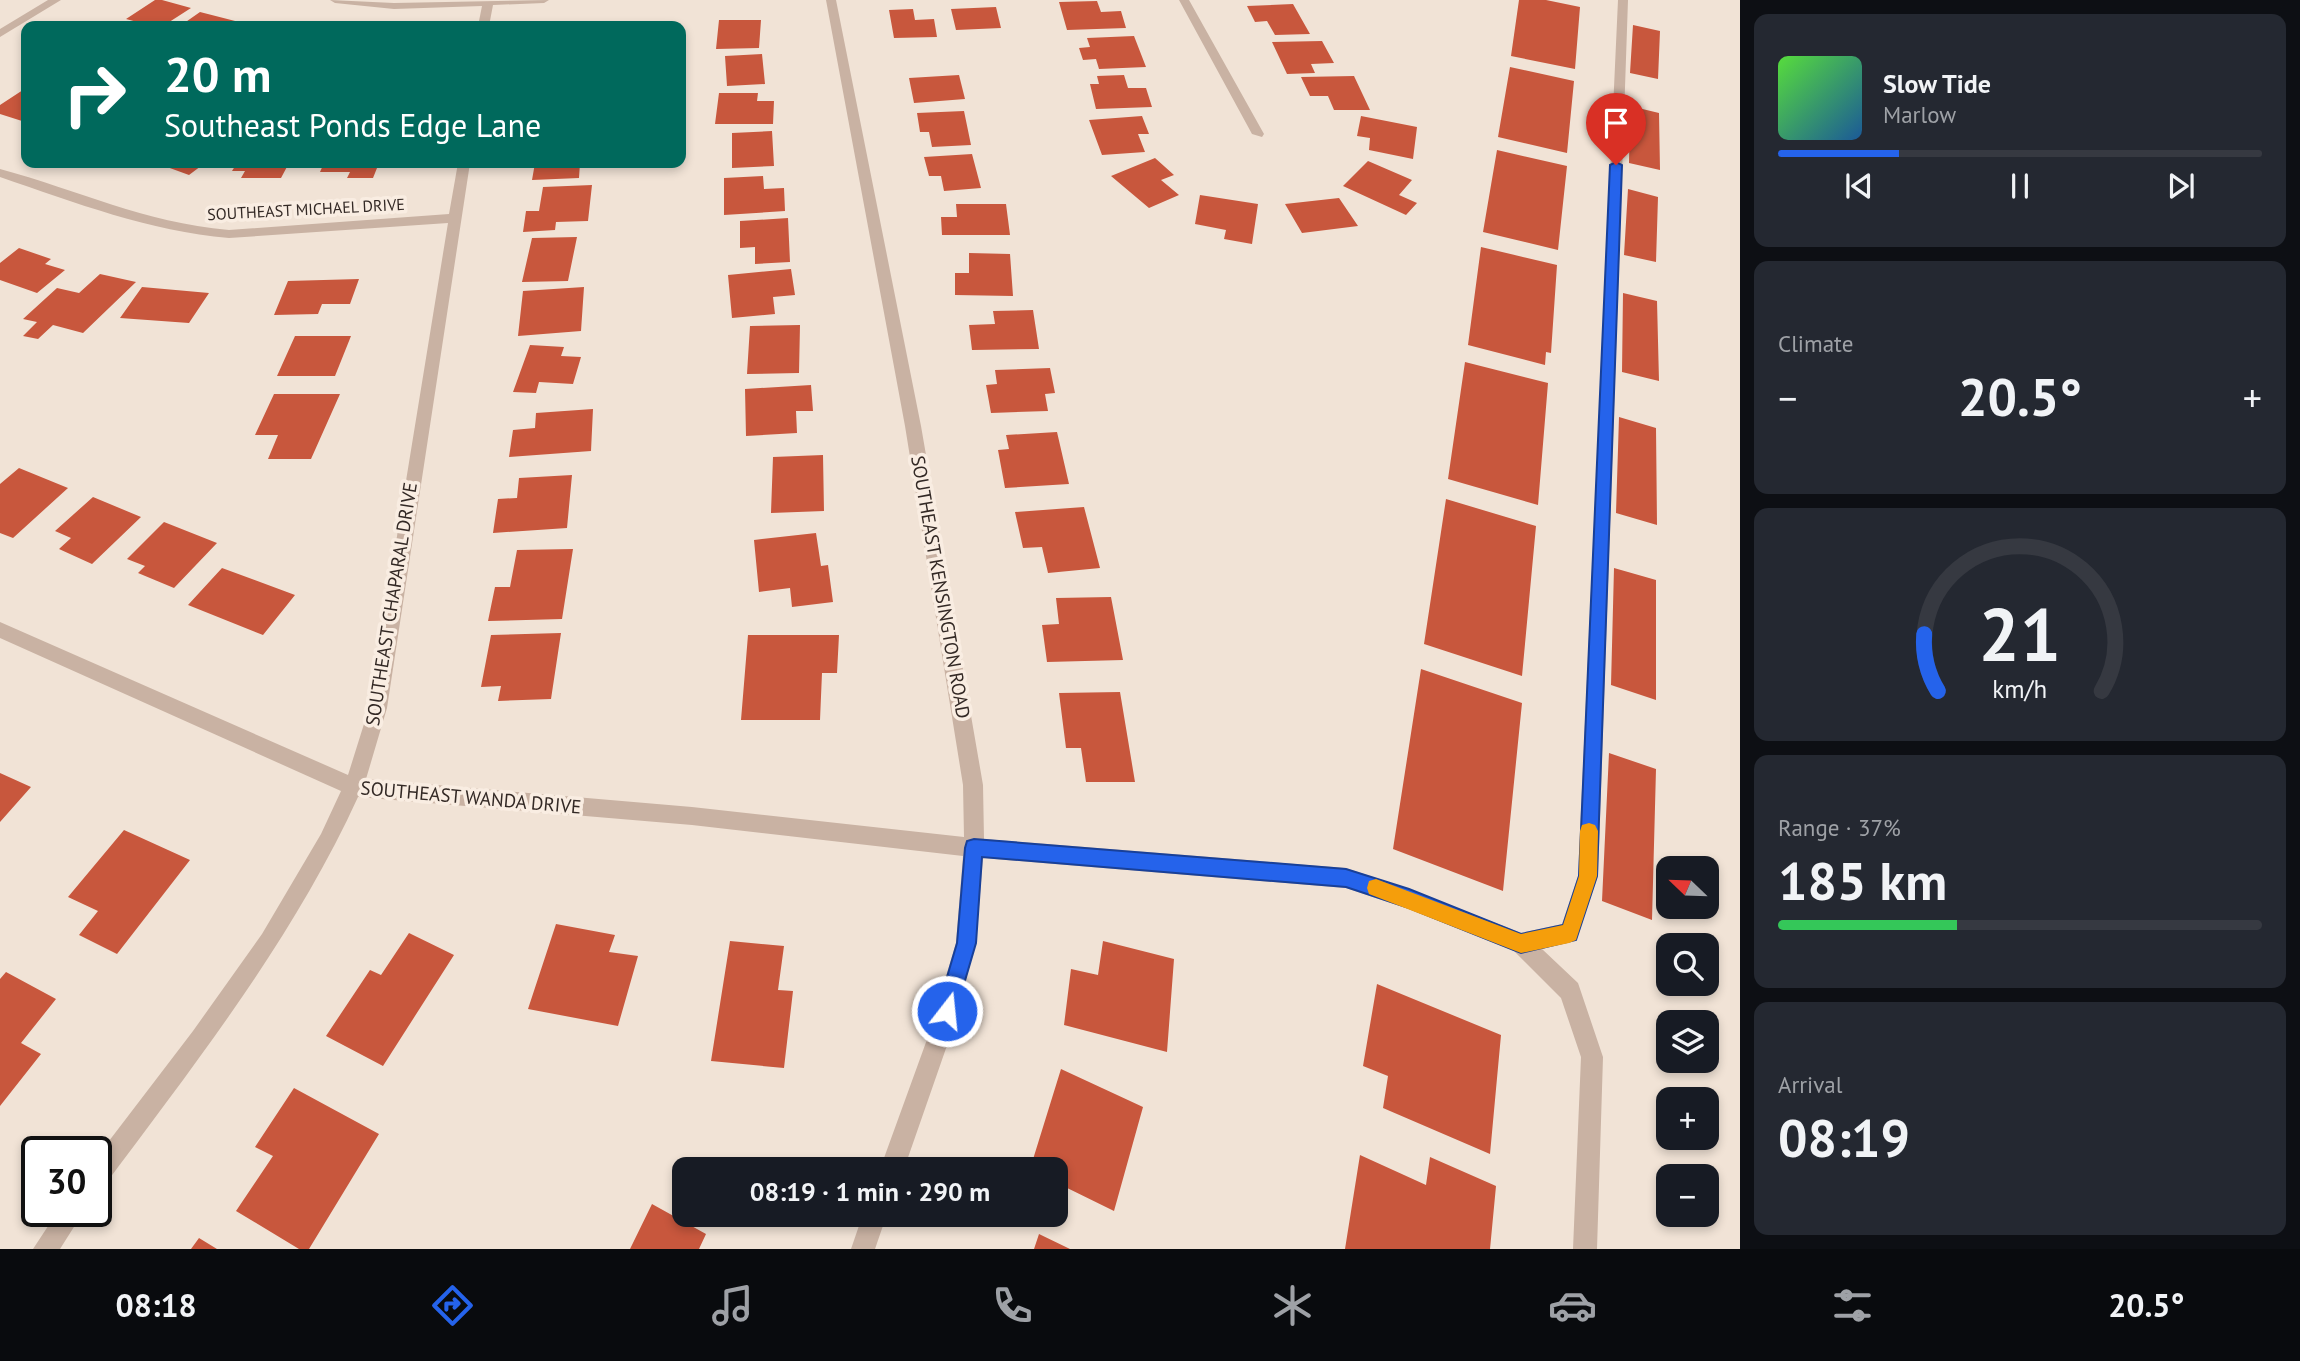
<!DOCTYPE html>
<meta charset="utf-8">
<style>
body{margin:0;font-family:"PT Sans",sans-serif;background:#242831;color:#f1f3f6;height:100vh;display:flex;flex-direction:column;font-size:26px;white-space:nowrap}
*{box-sizing:border-box;margin:0}
p{font-size:23px;color:#9ea1a6}
.icon{flex:none;width:38px;height:38px;fill:none;stroke:currentColor;stroke-width:2;stroke-linecap:round;stroke-linejoin:round}
.map{position:relative;flex:1;overflow:hidden}
.sheet{display:flex;flex-direction:column;gap:14px;padding:14px;background:#0d0f14;width:560px}
.sheet>*{flex:none}
.guide{position:absolute;left:21px;top:21px;width:665px;height:147px;border-radius:14px;box-shadow:0 4px 10px #0003;background:#00695c;color:#fff;overflow:hidden}
.needle{width:46px;rotate:293deg}
.controls{position:absolute;left:1656px;top:856px;display:grid;gap:14px}
.controls a{display:grid;place-items:center;width:63px;height:63px;border-radius:14px;background:#171b24;box-shadow:0 4px 10px #0003;font-size:35px}
.speed{position:absolute;left:21px;top:1136px;display:flex;gap:14px;font-size:35px;font-weight:700;text-align:center}
.speed>*{display:grid;place-content:center;width:91px;height:91px;border-radius:50%;background:#171b24;box-shadow:0 4px 10px #0003;line-height:1}
.speed .limit{border:4px solid #111;border-radius:10px;background:#fff;color:#111}
.pin{position:absolute;display:grid;place-items:center;width:60px;height:60px;color:#fff;margin:-72px -30px;border-radius:50% 50% 50% 0;rotate:-45deg;box-shadow:0 0 7px #0007}
.pin .icon{rotate:45deg}
.me{position:absolute;width:77px;margin:-38px;rotate:16deg;stroke-linejoin:round;filter:drop-shadow(0 0 5px #0008)}
.turn{display:flex;align-items:center;gap:24px;height:147px;padding:0 28px;font-size:32px}
.turn .icon{width:91px;height:91px;stroke-width:2.5}
.turn b{display:block;font-size:49px;line-height:60px}
.big{font-size:52px;font-weight:800;line-height:1.1}
.sheet .tile{flex:1;display:flex;flex-direction:column;justify-content:center;gap:10px;min-width:0;padding:0 24px;border-radius:14px;background:#242831}
.sheet .dial{align-items:center;gap:0}
.dial svg{height:182px;overflow:visible;fill:none;stroke:#363941;stroke-width:7;stroke-linecap:round;text-anchor:middle}
.dial text{fill:#f1f3f6;stroke:none}
.song{display:flex;align-items:center;gap:21px}
.cover{width:84px;height:84px;border-radius:10px;background:linear-gradient(135deg,hsl(110 70% 55%),hsl(210 70% 35%))}
.played{height:7px;border-radius:4px;background:linear-gradient(90deg,#2563eb 25%,#363941 25%)}
.keys{display:flex;justify-content:space-around;direction:ltr}
.heat{display:flex;justify-content:space-between;align-items:center;font-size:38px;direction:ltr}
.charge{height:10px;border-radius:5px;background:linear-gradient(90deg,#34c759 37%,#363941 0)}
.trip{position:absolute;left:672px;top:1157px;width:396px;height:70px;border-radius:14px;background:#171b24;box-shadow:0 4px 10px #0003;font-weight:800;line-height:70px;text-align:center}
.menu{display:flex;height:112px;justify-content:space-around;align-items:center;background:#090b0e;color:#9ea1a6}
.menu .icon{width:49px;height:49px}
.menu .active{color:#2563eb}
.menu b{font-size:32px;color:#f1f3f6}
main{display:flex;flex:1;min-height:0}
.map>svg:first-child{display:block}
.building{fill:#c8573d}
.lines{fill:none;stroke-linecap:round;stroke-linejoin:round}
.minor{fill:#c9b2a3;fill-rule:evenodd}
.route{fill:#2563eb;stroke:#184099;stroke-width:2}
.slow{fill:#f59e0b}
.labels{text-anchor:middle;stroke-width:7;stroke-linejoin:round;paint-order:stroke}
.far-street-label{font-size:16px;fill:#332925;stroke:#f9ede2}
.street-label{font-size:19px;fill:#332925;stroke:#f9ede2}
</style>
<main>
<div class="map">
<svg width="1740" height="1249" viewBox="0 0 1740 1249">
<rect width="100%" height="100%" fill="#f1e3d6"/>
<path class="building" d="M155,0h7l29,8 -28,18h-11l-26,-7z
M1519,0h27l34,7 -5,62 -64,-13z
M1097,1l4,11 20,-1 5,17 -59,2 -8,-28z
M1293,4l17,30 -35,1 -8,-14 -12,1 -8,-16z
M996,7l5,21 -45,2 -5,-21z
M913,9l2,11 19,-1 3,18 -43,1 -5,-28z
M200,12l39,10 -6,4h-53z
M719,20h42l-2,28 -43,1z
M1633,25l27,6 -2,48 -28,-6z
M1134,36l12,31 -47,2 -3,-10 -13,1 -4,-12 11,-1 -3,-9z
M1322,41l12,22 -23,1 4,9 -28,1 -15,-32z
M762,54l3,30 -38,2 -2,-30z
M1510,67l64,14 -7,72 -69,-16z
M959,75l6,24 -51,4 -5,-25z
M1124,75l4,13h18l6,19 -56,2 -6,-25h9l-2,-8z
M1354,76l16,34h-36l-6,-14h-18l-9,-19z
M26,88v31l-4,2 -22,-7v-9z
M719,93h39l-1,8h17l-1,23h-58z
M1630,106l29,7 1,57 -31,-7z
M964,111l7,34 -39,2 -3,-15h-9l-3,-19z
M1142,116l7,18h-11l7,18 -43,3 -13,-35z
M1361,116l56,11 -4,32 -44,-9 1,-12 -13,-2z
M772,131l2,35 -42,2v-35z
M1497,150l70,16 -9,84 -75,-18z
M972,154l9,34 -37,3 -3,-15h-12l-5,-19z
M1155,158l19,17 -13,5 18,15 -30,13 -38,-32z
M1368,161l44,19 -13,15 18,8 -11,12 -63,-29z
M156,163h49l-16,12z
M237,163h52l-8,15h-40l4,-7h-13z
M324,163h55l-6,15h-26l3,-6h-30z
M535,163h45l-1,15 -47,2z
M763,176l1,13 20,-1 1,23 -61,4v-37z
M592,185l-4,36 -32,1 -1,8 -32,2 3,-21h13l4,-24z
M1628,189l30,8 -2,65 -32,-7z
M1200,195l58,9 -6,40 -28,-5 2,-9 -31,-6z
M1339,198l19,28 -56,7 -17,-29z
M956,204h50l4,31h-68l-1,-18h16z
M788,218l2,44 -35,2v-17l-15,1v-27z
M577,237l-9,44 -46,1 10,-44z
M1481,247l76,18 -6,88 -5,-1 -1,13 -77,-20z
M19,248l32,11 -6,5 20,6 -28,23 -37,-13v-17z
M969,253l41,1 3,42 -58,-1v-22h14z
M791,269l4,26 -22,2 2,17 -43,4 -4,-43z
M100,274l36,8 -53,51 -30,-8 -15,14 -15,-3 14,-14 -14,-3 34,-31 22,5z
M359,279l-9,25h-28l-4,10 -44,1 14,-34z
M142,287l67,6 -20,30 -69,-5z
M584,287l-3,44 -63,5 5,-45z
M1623,293l34,8 2,80 -37,-9z
M1033,310l6,39 -67,1 -3,-25 26,-1 -2,-13z
M800,325l-1,48 -52,1 3,-48z
M295,336h56l-16,40h-58z
M530,345l34,2 -3,9 20,1 -8,27 -34,-2 -3,11 -23,-1z
M1465,362l83,21 -10,122 -90,-26z
M1050,368l5,25 -10,1 3,17 -57,2 -5,-28 11,-1 -2,-14z
M811,385l2,26h-17l1,22 -51,3 -1,-47z
M274,394h66l-29,65h-43l10,-24h-23z
M593,409l-2,42 -82,6 4,-27 22,-2 1,-15z
M1619,417l37,11 1,97 -41,-12z
M1057,432l12,52 -64,4 -7,-38 11,-1 -3,-14z
M823,455l1,56 -53,2 2,-56z
M19,468l49,20 -55,50 -13,-5v-49z
M572,475l-5,53 -74,5 5,-34 19,-1 2,-20z
M93,497l48,20 -49,47 -33,-15 12,-11 -16,-7z
M1446,499l90,27 -14,150 -98,-32z
M1084,507l16,61 -52,5 -6,-26 -19,1 -8,-36z
M164,522l53,21 -43,45 -36,-15 7,-7 -18,-7z
M816,533l5,33 7,-1 5,37 -41,5 -2,-19 -31,4 -5,-52z
M573,549l-11,70 -74,2 7,-34h15l7,-37z
M222,568l73,27 -32,40 -75,-30z
M1614,568l42,12v120l-45,-15z
M1111,597l12,63 -76,2 -5,-37 17,-1 -3,-26z
M561,633l-10,66 -53,2 3,-15 -20,1 10,-52z
M748,635h91l-2,38h-15l-2,47h-79z
M1421,669l101,34 -19,188 -110,-42z
M1120,692l15,90h-49l-5,-34h-15l-7,-55z
M1609,753l47,16 -4,151 -50,-19z
M0,773l31,14 -31,35z
M124,830l66,30 -73,94 -38,-19 19,-24 -30,-14z
M556,924l59,11 -6,17 29,4 -20,70 -90,-17z
M409,933l45,22 -71,111 -57,-30 44,-66 11,5z
M730,941l54,5 -6,44 15,1 -9,77 -73,-7z
M1103,941l71,18 -7,93 -103,-27 7,-56 27,6z
M6,972l50,27 -35,44 20,11 -41,52v-127z
M1377,984l124,51 -11,119 -107,-46 5,-32 -25,-10z
M1061,1069l82,38 -29,104 -59,-29v-13h-25z
M294,1088l85,46 -70,115h-10l-63,-38 37,-55 -18,-9z
M1360,1155l66,30 4,-28 66,29 -6,63h-145z
M652,1204l54,30 -7,15h-69z
M1039,1234l31,15h-36z
M199,1238l18,11h-26z"/>
<g class="lines">
<path class="minor" d="M48,0h13l-61,37v-8z
M330,0l64,3 155,-3 -5,3 -51,2 -4,21h-11l4,-20 -88,3 -59,-6z
M826,0h10l85,426 62,359 1,54 362,29 63,21 112,44 41,-9 16,-48 40,-876h10l-30,876 -22,64 -34,9 36,34 25,74 -6,192h-24l8,-192 -20,-59 -47,-47 -105,-42 -63,-21 -363,-30 -7,85 -25,91 -47,135h-24l49,-135 27,-91 7,-87 -271,-31 -334,-28c-65,142 -161,264 -254,389l-8,4v-32l97,-127 69,-97 59,-100 20,-43 -341,-153v-16l348,153 21,-67 79,-485 -219,15c-80,-7 -153,-35 -229,-61v-8c81,22 142,53 229,61l220,-16 9,-51h12l-83,545 -21,71 326,28 272,30 -1,-52 -58,-359z
M1179,0h10l75,134 -2,3 -10,-3z
M58,1211h26l-24,38h-27z
M863,1214h24l-12,35h-24z"/>
</g>
<path class="route" d="M1616,162l6,3 -25,711 -21,64 -55,13 -112,-45 -63,-21 -364,-30 -6,86 -22,75 -7,3 -7,-3 -3,-7 20,-68 8,-95 2,-7 7,-2 372,30 63,20 112,45 42,-9 16,-49 31,-711z"/>
<path class="slow" d="M1589,823l6,2 3,6 -1,45 -21,64 -7,3 -48,10 -152,-59 -2,-6 2,-7 7,-2 145,55 42,-9 16,-49 1,-45 2,-6z"/>
<g class="labels">
<g class="far-street-label">
<text transform="translate(306 209) rotate(-3)" y="6">SOUTHEAST MICHAEL DRIVE</text>
</g>
<g class="street-label">
<text transform="translate(941 587) rotate(80)" y="7">SOUTHEAST KENSINGTON ROAD</text>
<text transform="translate(391 604) rotate(-81)" y="7">SOUTHEAST CHAPARAL DRIVE</text>
<text transform="translate(471 797) rotate(5)" y="7">SOUTHEAST WANDA DRIVE</text>
</g>
</g>
</svg>
<div class="controls">
<a><svg class="needle" viewBox="-14 -14 28 28"><path d="M0-13l5 13h-10z" fill="#e53935"/><path d="M0 13l5-13h-10z" fill="#9ea1a6"/></svg></a>
<a><svg class="icon" aria-label="search" viewBox="0 0 24 24"><circle cx="10" cy="10" r="6"/><path d="M15 15l6 6"/></svg></a>
<a><svg class="icon" aria-label="layers" viewBox="0 0 24 24"><path d="M12 4l9 5-9 5-9-5zM3 14l9 5 9-5"/></svg></a>
<a>+</a>
<a>−</a>
</div>
<div class="speed"><div class="limit">30</div></div>
<div class="pin" style="left:1616px;top:165px;background:#d93025"><svg class="icon" aria-label="arrive" viewBox="0 0 24 24"><path d="M6 21V4h12l-3 4 3 4H6"/></svg></div>
<svg class="me" style="left:947px;top:1011px" viewBox="-20 -20 40 40"><circle r="17" fill="#2563eb" stroke="#fff" stroke-width="3"/><path d="M0-11L8 9 0 5-8 9z" fill="#fff"/></svg>
<div class="trip">08:19 · 1 min · 290 m</div>
<div class="guide">
<div class="turn"><svg class="icon" aria-label="right" viewBox="0 0 24 24"><path d="M7 20v-9h11M14 6l5 5-5 5"/></svg><div><b>20 m</b>Southeast Ponds Edge Lane</div></div>
</div>
</div>
<section class="sheet">
<div class="tile">
<div class="song"><i class="cover"></i><div><b>Slow Tide</b><p>Marlow</p></div></div>
<div class="played"></div>
<div class="keys"><svg class="icon" aria-label="previous" viewBox="0 0 24 24"><path d="M18 5L8 12l10 7zM5 5v14"/></svg><svg class="icon" aria-label="pause" viewBox="0 0 24 24"><path d="M8 5v14M16 5v14"/></svg><svg class="icon" aria-label="next" viewBox="0 0 24 24"><path d="M6 5l10 7-10 7zM19 5v14"/></svg></div>
</div>
<div class="tile"><p>Climate</p>
<div class="heat"><a>−</a><b class="big">20.5°</b><a>+</a></div>
</div>
<div class="tile dial"><svg viewBox="0 0 100 80">
<path d="M14 69A42 42 0 1 1 86 69"/>
<path d="M14 69A42 42 0 0 1 8 44" stroke="#2563eb"/>
<text x="50" y="56" font-size="32" font-weight="700">21</text>
<text x="50" y="72" font-size="11">km/h</text>
</svg></div>
<div class="tile"><p>Range · 37%</p><b class="big">185 km</b><div class="charge"></div></div>
<div class="tile"><p>Arrival</p><b class="big">08:19</b></div>
</section>
</main>
<nav class="menu">
<b>08:18</b>
<svg class="icon active" aria-label="directions" viewBox="0 0 24 24"><path d="M12 3l9 9-9 9-9-9zM9 14v-3h6M13 9l2 2-2 2"/></svg>
<svg class="icon" aria-label="music" viewBox="0 0 24 24"><path d="M9 18V5l10-2v13"/><circle cx="6" cy="18" r="3"/><circle cx="16" cy="16" r="3"/></svg>
<svg class="icon" aria-label="phone" viewBox="0 0 24 24"><path d="M5 4h4l2 5-3 2q2 4 5 5l2-3 5 2v4C11 20 4 13 5 4z"/></svg>
<svg class="icon" aria-label="climate" viewBox="0 0 24 24"><path d="M12 3v18M4 7l16 10M4 17L20 7"/></svg>
<svg class="icon" aria-label="car" viewBox="0 0 24 24"><path d="M5 17H2v-5l4-1 3-4h7l3 4 3 1v5h-3M9 17h6M6 11h13"/><circle cx="7" cy="17" r="2"/><circle cx="17" cy="17" r="2"/></svg>
<svg class="icon" aria-label="filters" viewBox="0 0 24 24"><path d="M4 7h16M4 17h16"/><circle cx="9" cy="7" r="2"/><circle cx="15" cy="17" r="2"/></svg>
<b>20.5°</b>
</nav>
